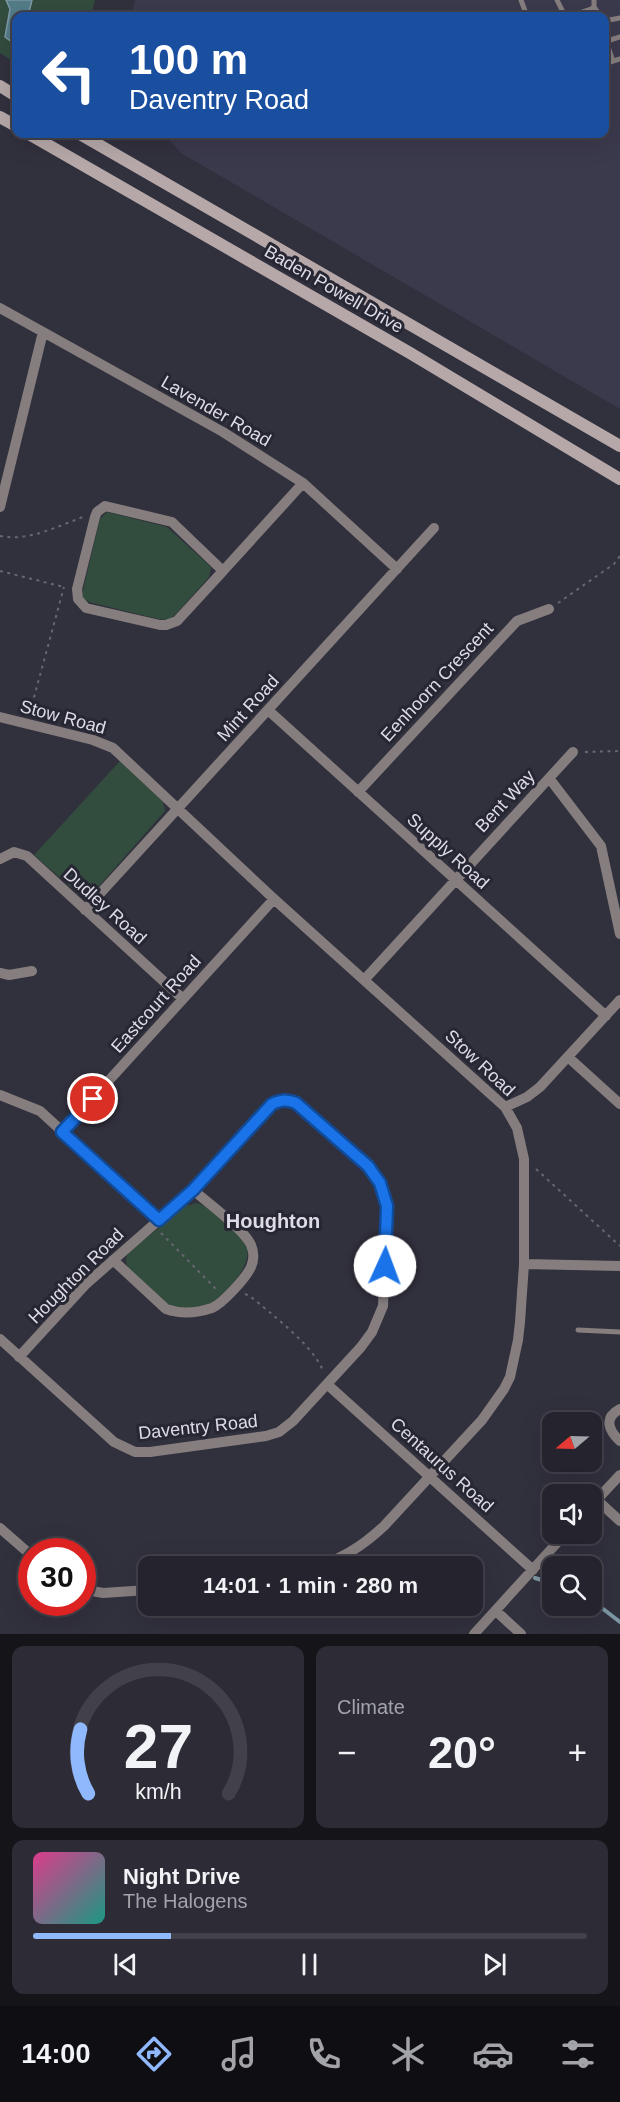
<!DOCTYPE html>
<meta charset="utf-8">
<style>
body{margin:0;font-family:Helvetica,sans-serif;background:#2d2c36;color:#f1f3f6;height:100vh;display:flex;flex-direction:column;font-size:22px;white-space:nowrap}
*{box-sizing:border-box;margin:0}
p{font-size:20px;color:#a3a4aa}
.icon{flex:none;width:33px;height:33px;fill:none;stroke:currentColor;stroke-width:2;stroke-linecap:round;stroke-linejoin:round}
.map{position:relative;height:1634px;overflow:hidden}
.panel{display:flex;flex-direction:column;gap:12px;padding:12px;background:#141419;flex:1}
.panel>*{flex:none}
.hud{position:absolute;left:12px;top:12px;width:597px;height:126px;border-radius:12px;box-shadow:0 6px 24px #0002,0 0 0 2px #42414a;background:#1a4fa0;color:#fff;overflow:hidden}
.needle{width:39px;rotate:251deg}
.tools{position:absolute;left:542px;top:1412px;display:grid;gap:12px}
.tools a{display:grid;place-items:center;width:60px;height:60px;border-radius:12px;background:#25242e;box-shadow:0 6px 24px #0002,0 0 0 2px #42414a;font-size:30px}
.speed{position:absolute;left:18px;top:1538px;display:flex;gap:12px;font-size:30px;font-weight:700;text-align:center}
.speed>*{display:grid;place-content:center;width:78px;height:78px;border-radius:50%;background:#25242e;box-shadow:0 6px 24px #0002,0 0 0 2px #42414a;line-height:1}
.speed .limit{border:9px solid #d22;background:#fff;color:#111}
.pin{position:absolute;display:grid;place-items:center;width:51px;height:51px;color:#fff;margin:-26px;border:3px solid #fff;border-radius:50%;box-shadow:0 2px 6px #0007}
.me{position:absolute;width:66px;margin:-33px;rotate:2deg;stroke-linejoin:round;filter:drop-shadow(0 0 4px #0008)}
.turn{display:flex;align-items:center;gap:21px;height:126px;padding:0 18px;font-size:27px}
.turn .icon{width:78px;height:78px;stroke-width:2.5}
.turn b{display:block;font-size:42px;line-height:51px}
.big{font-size:45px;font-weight:600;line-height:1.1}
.panel .tile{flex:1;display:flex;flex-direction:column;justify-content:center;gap:9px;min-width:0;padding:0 21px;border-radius:12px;background:#2d2c36}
.panel .dial{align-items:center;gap:0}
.dial svg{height:156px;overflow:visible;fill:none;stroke:#42414a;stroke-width:7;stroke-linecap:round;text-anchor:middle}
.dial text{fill:#f1f3f6;stroke:none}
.song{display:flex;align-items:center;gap:18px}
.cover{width:72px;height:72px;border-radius:9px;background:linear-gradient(135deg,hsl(330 70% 55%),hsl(170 70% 35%))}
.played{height:6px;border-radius:3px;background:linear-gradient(90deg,#90b8fd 25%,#42414a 25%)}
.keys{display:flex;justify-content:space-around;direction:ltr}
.heat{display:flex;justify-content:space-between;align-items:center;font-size:33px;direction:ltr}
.panel .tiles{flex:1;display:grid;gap:12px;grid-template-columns:1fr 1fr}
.tile:last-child{grid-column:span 2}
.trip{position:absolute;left:138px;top:1556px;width:345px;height:60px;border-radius:12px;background:#25242e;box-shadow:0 6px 24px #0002,0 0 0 2px #42414a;font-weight:600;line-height:60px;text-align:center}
.dock{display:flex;height:96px;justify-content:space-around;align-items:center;background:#0f0e12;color:#a3a4aa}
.dock .icon{width:42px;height:42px}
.dock .active{color:#90b8fd}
.dock b{font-size:27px;color:#f1f3f6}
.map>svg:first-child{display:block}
.built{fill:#3b394c}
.green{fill:#324c3e}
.water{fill:#537b88;stroke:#7c98a4;stroke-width:1.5}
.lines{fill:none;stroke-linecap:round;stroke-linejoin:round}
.stream{stroke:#7c98a4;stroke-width:4}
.path{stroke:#676672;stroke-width:2;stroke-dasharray:3 4.5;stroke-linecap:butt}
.service{stroke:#867e7e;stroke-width:5}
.minor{stroke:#867e7e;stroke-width:10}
.secondary{stroke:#b6a8a9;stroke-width:12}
.route-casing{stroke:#114b97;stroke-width:15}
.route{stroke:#1a73e8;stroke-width:10}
.labels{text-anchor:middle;stroke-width:6;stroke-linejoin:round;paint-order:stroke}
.street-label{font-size:18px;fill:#dddce5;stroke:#272633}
.neighbourhood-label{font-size:20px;font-weight:bold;fill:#dddce5;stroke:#272633}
</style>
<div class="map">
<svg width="620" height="1634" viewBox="0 0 620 1634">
<rect width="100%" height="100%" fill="#31303d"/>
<path class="built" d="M135,0h485v409l-439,-256 -17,-19h440v-118h-473z"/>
<path class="green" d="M0,0h95l-4,16h-75v47l-16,-10z
M107,512l60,15 44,40 -2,10 -33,37 -8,6 -10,-1 -69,-17 -6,-4 -1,-4 18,-75z
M120,761l43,41 2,9 -72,82 -4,3 -7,1 -48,-42z
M196,1203c11,2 18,11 26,18 8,8 21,16 25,27 5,17 -19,43 -32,53 -7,6 -27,8 -36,7 -16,-3 -26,-17 -37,-27 -9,-9 -22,-16 -13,-29l57,-46z"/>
<path class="water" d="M6,0h26l-4,16h-12v29l-11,-8 5,-28z"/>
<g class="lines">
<path class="stream" d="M535,1578l17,5
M591,1603l7,2 22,17"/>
<path class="path" d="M0,536c28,6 58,-10 83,-19
M0,571l64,16
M558,603l56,-39 6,-8
M30,712l34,-125
M585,752l35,-1
M536,1169l84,77
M161,1233l55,56
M245,1294l5,2c21,18 63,49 73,75"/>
<path class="service" d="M521,0l6,16
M557,0l8,16
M594,7l6,9
M570,16l21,-7 3,-2v-7
M604,21l16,-3
M606,41l7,20
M604,42l16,-5
M604,64l16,-5
M578,1330l42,2"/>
<path class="minor" d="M0,308l223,124 80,51 94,86
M105,506l67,16 51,49 -46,50 -11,4h-6l-74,-17 -8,-9 -1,-10 18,-72 2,-5z
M0,507l43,-175
M223,571l80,-88
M268,710l338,306
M0,717l93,23 20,8 161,151 231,208 12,21 7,31v105l-4,58 -2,18 -8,37 -6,12 -22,31 -97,105c-20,19 -42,35 -70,41
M549,778l52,68 19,88
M358,792l159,-171 32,-12
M0,859l14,-7 13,4 156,143
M85,910l349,-382
M0,973l9,2 23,-4
M365,979l208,-227
M568,1057l52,47
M0,1095l40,16 119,109
M505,1107l22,-10 13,-10 80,-87
M62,1132l212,-233
M113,1260l53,49c14,5 31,4 46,-1 10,-4 34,-30 39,-41 3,-7 3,-15 0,-22 -6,-15 -44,-43 -58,-55
M524,1264l96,2
M0,1339l114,103 21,10h15l116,-16 13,-4 14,-11 68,-74 11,-15 11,-26c1,-32 10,-96 -3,-124 -10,-21 -64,-62 -84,-79 -9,-4 -15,-3 -24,1l-79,86 -108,95 -66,72
M328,1385l205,185
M620,1409c-17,9 -11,22 0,32
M597,1500l23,21
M591,1506l29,-31
M0,1528l32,28
M82,1589l21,4 45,-3
M496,1611l25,23
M474,1634l92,-101"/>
<path class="secondary" d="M0,86l16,10
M0,117l16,9
M29,134l381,219 210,126
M80,134l540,312"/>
</g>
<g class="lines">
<g class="route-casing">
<path id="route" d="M93,1099l-31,33 97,88 34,-30 79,-86c9,-4 14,-5 24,-1l72,63 12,17 7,23 -2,60"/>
</g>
<use href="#route" class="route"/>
</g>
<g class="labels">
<g class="street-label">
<text transform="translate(334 289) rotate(30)" y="6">Baden Powell Drive</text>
<text transform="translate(216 411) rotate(30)" y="6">Lavender Road</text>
<text transform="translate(437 682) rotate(-47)" y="6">Eenhoorn Crescent</text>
<text transform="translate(248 708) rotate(-48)" y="6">Mint Road</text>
<text transform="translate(63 717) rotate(15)" y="6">Stow Road</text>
<text transform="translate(505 801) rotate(-47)" y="6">Bent Way</text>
<text transform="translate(448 851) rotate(42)" y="6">Supply Road</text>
<text transform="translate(105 906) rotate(42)" y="6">Dudley Road</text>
<text transform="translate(156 1004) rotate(-48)" y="6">Eastcourt Road</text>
<text transform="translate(480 1063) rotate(43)" y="6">Stow Road</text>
<text transform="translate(76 1276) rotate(-45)" y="6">Houghton Road</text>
<text transform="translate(198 1427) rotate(-6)" y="6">Daventry Road</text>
<text transform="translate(442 1465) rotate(42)" y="6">Centaurus Road</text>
</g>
<g class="neighbourhood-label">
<text x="273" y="1228">Houghton</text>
</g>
</g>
</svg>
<div class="tools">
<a><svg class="needle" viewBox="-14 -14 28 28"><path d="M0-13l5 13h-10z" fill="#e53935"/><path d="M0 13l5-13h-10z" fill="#a3a4aa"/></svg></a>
<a><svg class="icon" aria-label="sound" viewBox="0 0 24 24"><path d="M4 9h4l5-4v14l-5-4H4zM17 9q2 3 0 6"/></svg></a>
<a><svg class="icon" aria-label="search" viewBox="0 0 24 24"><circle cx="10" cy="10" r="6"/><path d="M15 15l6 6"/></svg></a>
</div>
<div class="speed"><div class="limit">30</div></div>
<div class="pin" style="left:93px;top:1099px;background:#d93025"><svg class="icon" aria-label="arrive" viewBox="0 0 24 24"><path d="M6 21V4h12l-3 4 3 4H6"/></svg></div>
<svg class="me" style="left:385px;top:1266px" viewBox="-20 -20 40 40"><circle r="19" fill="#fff"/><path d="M0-13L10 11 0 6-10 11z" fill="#1a73e8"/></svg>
<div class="trip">14:01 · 1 min · 280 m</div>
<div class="hud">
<div class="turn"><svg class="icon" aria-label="left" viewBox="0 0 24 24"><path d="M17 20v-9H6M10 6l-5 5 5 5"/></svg><div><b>100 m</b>Daventry Road</div></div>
</div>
</div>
<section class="panel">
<div class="tiles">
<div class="tile dial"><svg viewBox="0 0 100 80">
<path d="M14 69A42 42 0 1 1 86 69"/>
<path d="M14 69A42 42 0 0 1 10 36" stroke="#90b8fd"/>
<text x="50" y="56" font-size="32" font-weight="700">27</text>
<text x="50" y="72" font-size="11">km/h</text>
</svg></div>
<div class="tile"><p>Climate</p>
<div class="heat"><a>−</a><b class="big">20°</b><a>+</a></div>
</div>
<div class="tile">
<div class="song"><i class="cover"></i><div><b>Night Drive</b><p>The Halogens</p></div></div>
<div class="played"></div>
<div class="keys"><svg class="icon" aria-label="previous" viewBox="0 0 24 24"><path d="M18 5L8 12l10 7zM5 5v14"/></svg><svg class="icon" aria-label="pause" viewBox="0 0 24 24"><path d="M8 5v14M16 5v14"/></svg><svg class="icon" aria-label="next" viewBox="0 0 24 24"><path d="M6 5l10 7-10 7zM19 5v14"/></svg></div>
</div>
</div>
</section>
<nav class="dock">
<b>14:00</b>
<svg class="icon active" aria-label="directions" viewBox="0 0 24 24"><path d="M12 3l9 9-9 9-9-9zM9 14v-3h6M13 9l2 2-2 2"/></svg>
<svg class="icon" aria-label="music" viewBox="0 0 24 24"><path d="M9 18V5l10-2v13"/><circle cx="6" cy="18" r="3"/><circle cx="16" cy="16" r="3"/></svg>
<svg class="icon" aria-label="phone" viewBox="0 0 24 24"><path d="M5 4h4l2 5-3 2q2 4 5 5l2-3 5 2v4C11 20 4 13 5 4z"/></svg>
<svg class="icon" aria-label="climate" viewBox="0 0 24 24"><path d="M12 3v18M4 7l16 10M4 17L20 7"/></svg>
<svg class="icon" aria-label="car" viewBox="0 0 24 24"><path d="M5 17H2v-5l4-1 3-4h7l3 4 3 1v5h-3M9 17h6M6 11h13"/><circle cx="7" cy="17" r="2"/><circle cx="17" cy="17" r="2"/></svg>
<svg class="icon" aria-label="filters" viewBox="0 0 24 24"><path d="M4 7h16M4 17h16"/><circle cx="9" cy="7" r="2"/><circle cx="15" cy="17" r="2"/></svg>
</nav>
